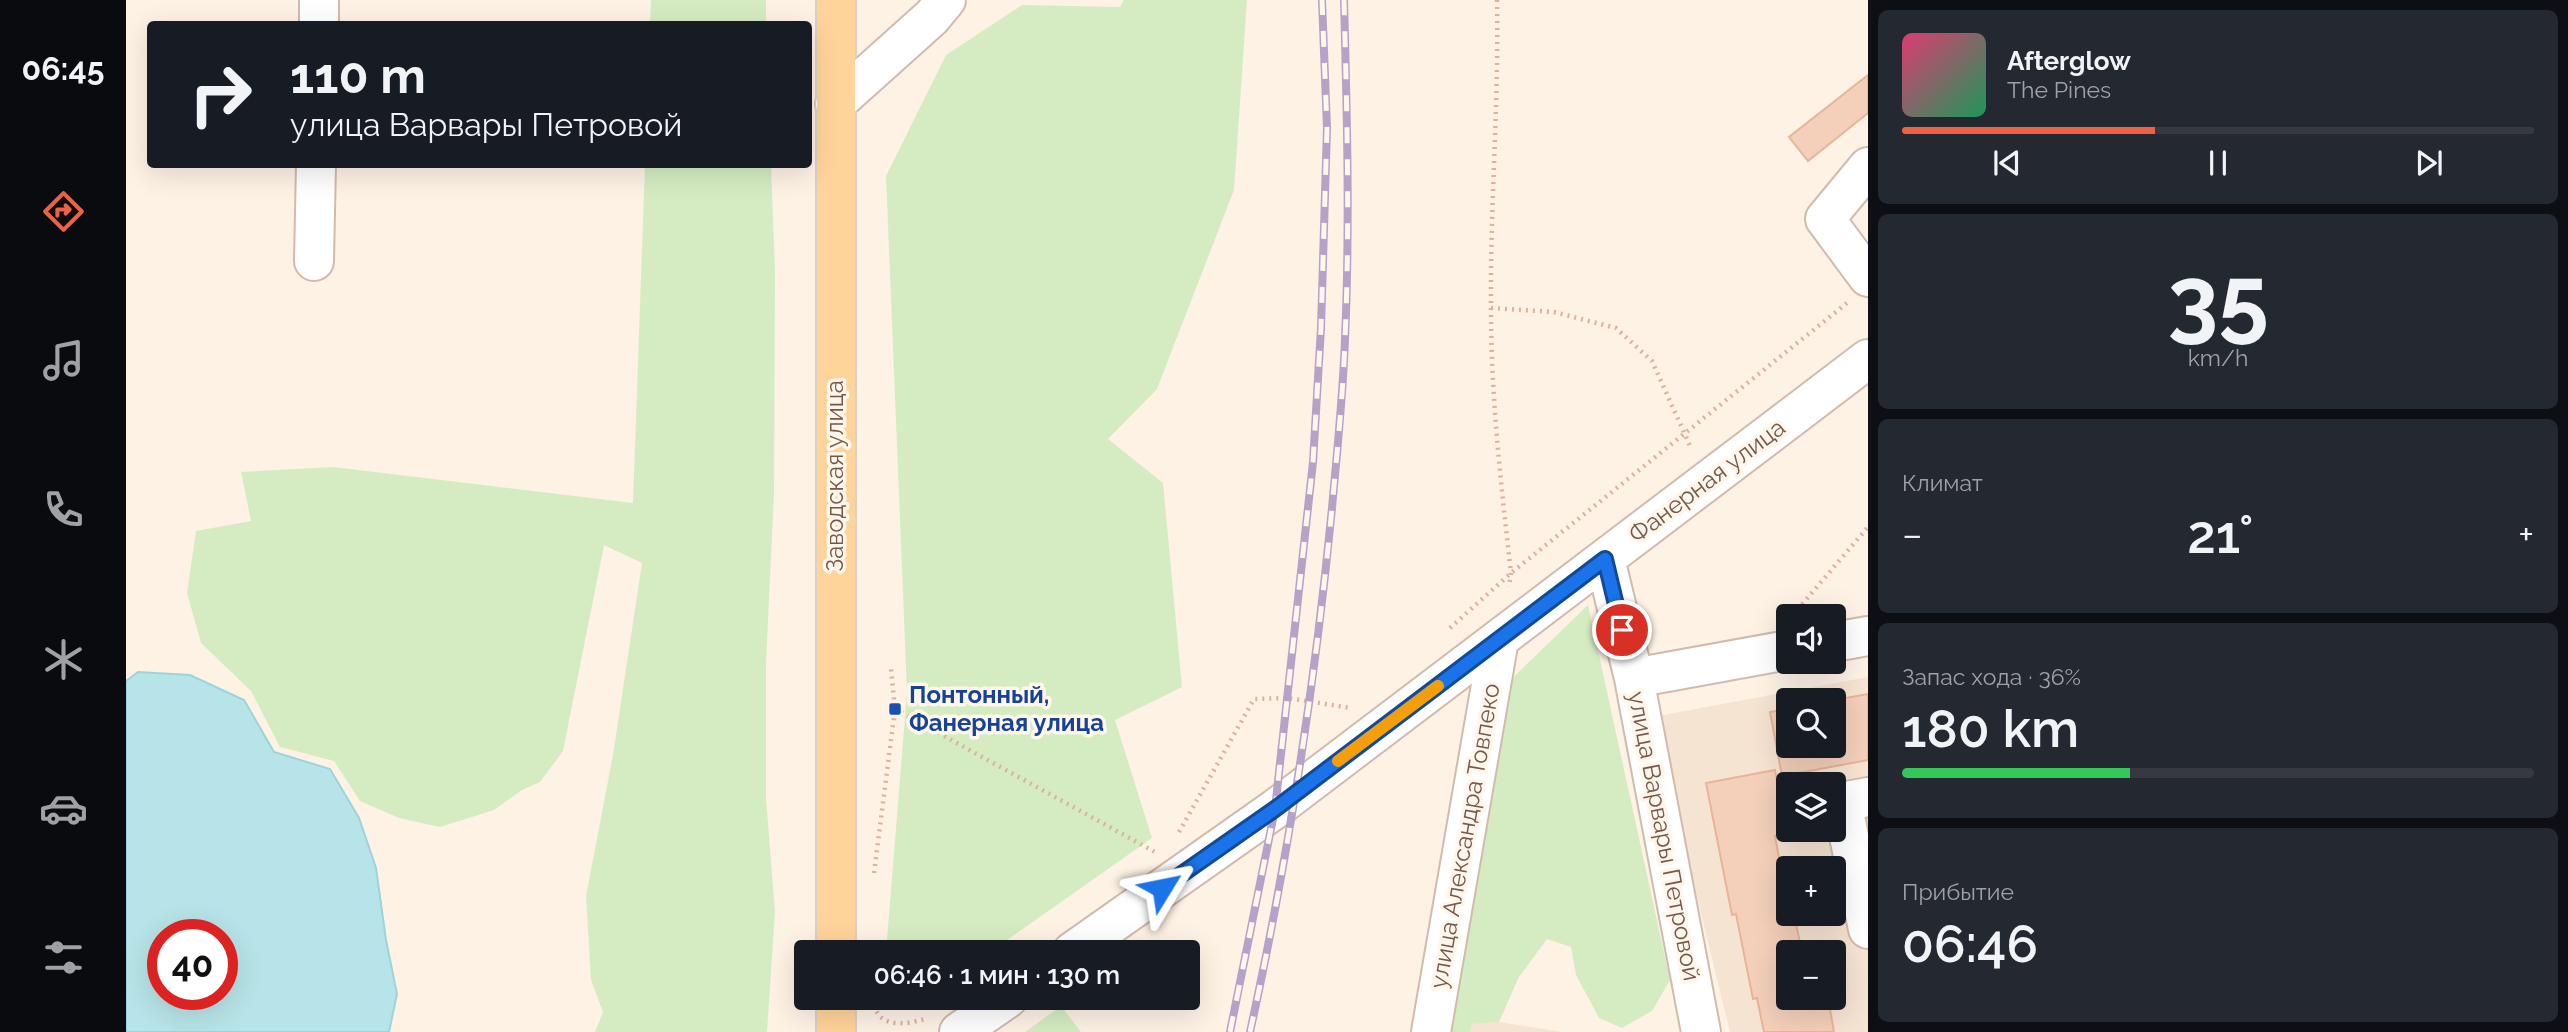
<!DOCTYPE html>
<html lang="ru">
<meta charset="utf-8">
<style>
body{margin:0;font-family:Raleway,sans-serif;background:#242831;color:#f1f3f6;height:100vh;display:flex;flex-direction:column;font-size:26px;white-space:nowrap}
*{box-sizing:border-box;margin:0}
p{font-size:23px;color:#9ea1a6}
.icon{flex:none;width:38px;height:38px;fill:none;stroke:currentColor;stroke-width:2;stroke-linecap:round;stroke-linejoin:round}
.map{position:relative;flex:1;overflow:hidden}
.sheet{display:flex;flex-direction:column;gap:10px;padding:10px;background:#0d0f14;width:700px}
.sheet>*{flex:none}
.banner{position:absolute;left:21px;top:21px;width:665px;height:147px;border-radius:7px;box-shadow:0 7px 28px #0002;background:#171b24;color:#f1f3f6;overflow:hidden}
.fabs{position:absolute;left:1650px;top:604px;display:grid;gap:14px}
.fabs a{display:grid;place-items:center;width:70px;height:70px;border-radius:7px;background:#171b24;box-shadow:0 7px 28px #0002;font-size:35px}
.speed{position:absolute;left:21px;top:919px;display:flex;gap:14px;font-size:35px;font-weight:700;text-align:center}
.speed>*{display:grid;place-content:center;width:91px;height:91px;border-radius:50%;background:#171b24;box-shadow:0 7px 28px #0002;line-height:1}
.speed .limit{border:10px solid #d22;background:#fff;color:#111}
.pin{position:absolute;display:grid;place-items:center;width:60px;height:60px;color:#fff;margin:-30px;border:4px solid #fff;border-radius:50%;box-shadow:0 2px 7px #0007}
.me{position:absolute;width:77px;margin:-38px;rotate:55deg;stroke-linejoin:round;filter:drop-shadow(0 0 5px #0008)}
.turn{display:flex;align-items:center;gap:24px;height:147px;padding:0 28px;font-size:32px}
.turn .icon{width:91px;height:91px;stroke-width:2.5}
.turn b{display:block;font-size:49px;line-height:60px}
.big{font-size:52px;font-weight:600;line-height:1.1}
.sheet .widget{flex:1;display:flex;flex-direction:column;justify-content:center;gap:10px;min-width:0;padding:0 24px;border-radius:10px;background:#242831}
.sheet .dial{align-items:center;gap:0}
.dial b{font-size:91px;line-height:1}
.song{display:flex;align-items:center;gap:21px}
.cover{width:84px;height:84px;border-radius:10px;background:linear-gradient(135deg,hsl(340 70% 55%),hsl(150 70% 35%))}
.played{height:7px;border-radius:4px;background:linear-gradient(90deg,#ee6143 40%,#363941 40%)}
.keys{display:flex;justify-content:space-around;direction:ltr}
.heat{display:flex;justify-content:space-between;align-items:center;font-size:38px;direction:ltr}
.charge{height:10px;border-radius:5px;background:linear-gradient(90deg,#34c759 36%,#363941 0)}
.trip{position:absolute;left:668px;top:940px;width:406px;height:70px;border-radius:7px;background:#171b24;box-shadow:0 7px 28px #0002;font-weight:600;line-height:70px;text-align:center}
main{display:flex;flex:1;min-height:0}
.menu{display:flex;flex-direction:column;width:126px;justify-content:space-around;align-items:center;background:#090b0e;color:#9ea1a6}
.menu .icon{width:49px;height:49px}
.menu .on{color:#ee6143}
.menu b{font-size:32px;color:#f1f3f6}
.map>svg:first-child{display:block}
.residential{fill:#f6e4d2;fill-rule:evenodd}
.green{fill:#d5ecc2}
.water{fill:#b7e4e8;stroke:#9dd4db;stroke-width:2;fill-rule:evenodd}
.building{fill:#f4cfba;stroke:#e8b49a;stroke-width:2}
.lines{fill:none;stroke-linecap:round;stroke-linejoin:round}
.minor-casing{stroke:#d2bbac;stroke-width:42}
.major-casing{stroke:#d9d0cc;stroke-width:42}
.path{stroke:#dab29d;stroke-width:4.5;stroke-dasharray:2 5;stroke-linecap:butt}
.minor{stroke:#fff;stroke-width:38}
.major{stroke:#ffd49a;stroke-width:38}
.rail-casing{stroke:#b4a2c8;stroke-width:8}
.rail{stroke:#fff6ec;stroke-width:5;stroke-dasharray:16;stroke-linecap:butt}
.route-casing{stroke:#114b97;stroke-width:18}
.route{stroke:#1a73e8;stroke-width:12}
.slow{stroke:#f59e0b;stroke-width:12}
.transit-dot{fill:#1a4fb4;stroke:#fff6ec;stroke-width:2.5}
.labels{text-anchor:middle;stroke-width:7;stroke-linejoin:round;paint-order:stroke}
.street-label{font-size:24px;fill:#785748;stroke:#fff6ec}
.transit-label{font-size:24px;font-weight:bold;fill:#164399;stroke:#fff6ec;text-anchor:start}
</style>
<main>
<nav class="menu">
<b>06:45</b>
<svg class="icon on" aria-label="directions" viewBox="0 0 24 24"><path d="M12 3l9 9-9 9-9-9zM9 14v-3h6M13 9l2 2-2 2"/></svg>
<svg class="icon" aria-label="music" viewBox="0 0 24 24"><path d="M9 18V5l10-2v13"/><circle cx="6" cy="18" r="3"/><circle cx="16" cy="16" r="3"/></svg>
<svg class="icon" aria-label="phone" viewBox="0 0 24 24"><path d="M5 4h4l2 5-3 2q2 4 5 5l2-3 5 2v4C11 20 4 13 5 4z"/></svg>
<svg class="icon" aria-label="climate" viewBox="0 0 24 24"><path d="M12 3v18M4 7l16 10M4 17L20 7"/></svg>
<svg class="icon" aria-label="car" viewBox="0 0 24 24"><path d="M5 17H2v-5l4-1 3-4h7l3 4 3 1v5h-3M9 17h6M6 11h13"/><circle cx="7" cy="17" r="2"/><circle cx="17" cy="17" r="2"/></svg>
<svg class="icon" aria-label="filters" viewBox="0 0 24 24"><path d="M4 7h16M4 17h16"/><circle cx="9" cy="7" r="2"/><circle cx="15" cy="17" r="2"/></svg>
</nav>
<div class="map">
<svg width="1742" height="1032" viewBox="0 0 1742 1032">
<rect width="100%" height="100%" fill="#fdf2e4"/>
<path class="residential" d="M1742,677v355h-138l-77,-315zM1662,700h46v46h-46zM1662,784h46v46h-46zM1662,868h46v46h-46zM1662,952h46v46h-46z
M1373,1022l64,10h-93l2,-8z"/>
<path class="green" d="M525,0h115v24h-116z
M998,0h123l-13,190 -77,199 -49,50 55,44 19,204 -67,33 37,118 -162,114h-104l21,-260 -21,-516 60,-121 76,-50 98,2z
M519,165h126l4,106 -1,222 -8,171v134l9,114 -8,120h-172l8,-20 -12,-32 -5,-84 27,-141 29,-192 -38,-18 -41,206 -23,31 -18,8 -28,20 -54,17 -41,-9 -39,-17 -26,-40 -54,-14 -29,-56 -50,-48 -14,-50 9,-62 55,-10 -10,-49 92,-5 300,36z
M1462,605l82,375 -18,31 -30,17 -23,-10 -23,-43 -5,-28 -24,-8 -28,38 -20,45 -27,2 -2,8h-25l54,-341z
M935,1006l20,26h-56z"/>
<path class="water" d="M12,672l52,3 54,25 30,52 56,17 29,49 17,50 10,72 11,54 -8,38h-263v-351zM37,934h59v60h-59z"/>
<path class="building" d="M1742,75v38l-60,48 -19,-24z
M1742,694v66l-86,16 -12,-64 18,-3v37h46v-46z
M1649,770l12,64 -12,2 10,54 3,-1v25h6l8,38h-14v46h40l6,34h-70l-7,-34 -4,1 -17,-85 -4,1 -26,-132z"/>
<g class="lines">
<g class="minor-casing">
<path id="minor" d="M193,24v-24
M709,104l97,-87 14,-17
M1742,167l-43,52 43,58
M188,261l2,-97
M1479,559l29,119 67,354
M1708,642l34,-6
M1508,678l154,-28
M1742,797l-26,5 26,127
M946,952l203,-143 593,-450
M833,1032l49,-34
M1305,1032l68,-393"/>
</g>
<g class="major-casing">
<path id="major" d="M710,952v-952
M710,998v34"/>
</g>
<path class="path" d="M1371,0c2,103 -7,206 -6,308 0,89 10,177 20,265l-2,14
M1365,308l63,4 62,16 36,33 39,87
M1667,615l75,-88
M1324,628l61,-55 336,-270
M769,709l260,143
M1053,832l75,-133 33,-1 64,10
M748,873l21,-164 -4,-40
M900,952l11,-7
M748,1005c6,24 33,19 51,14"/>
<use href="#minor" class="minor"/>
<use href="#major" class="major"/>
<g class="rail-casing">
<path id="rail" d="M1104,1032l45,-223 38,-347 8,-134 6,-200 -5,-128
M1124,1032c38,-173 65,-347 82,-524 5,-56 11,-112 13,-169 5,-113 2,-226 -1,-339"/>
</g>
<use href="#rail" class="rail"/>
</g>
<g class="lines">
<g class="route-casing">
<path id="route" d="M1036,888l113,-79 330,-250 17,71"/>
</g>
<use href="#route" class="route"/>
<path class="slow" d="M1212,761l100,-75"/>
</g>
<rect class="transit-dot" x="762" y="702" width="14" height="14" rx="3.5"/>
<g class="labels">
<g class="street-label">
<text transform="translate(709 476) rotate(-90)" y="8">Заводская улица</text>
<text transform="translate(1581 481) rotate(-37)" y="8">Фанерная улица</text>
<text transform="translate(1339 836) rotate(-80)" y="8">улица Александра Товпеко</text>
<text transform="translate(1538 836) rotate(79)" y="8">улица Варвары Петровой</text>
</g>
<g class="transit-label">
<text x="783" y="703">Понтонный,<tspan x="783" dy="28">Фанерная улица</tspan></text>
</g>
</g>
</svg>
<div class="fabs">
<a><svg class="icon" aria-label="sound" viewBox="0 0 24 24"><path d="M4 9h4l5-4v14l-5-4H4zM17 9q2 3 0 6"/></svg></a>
<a><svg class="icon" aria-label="search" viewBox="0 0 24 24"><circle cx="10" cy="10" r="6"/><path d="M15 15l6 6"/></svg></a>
<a><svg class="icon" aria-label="layers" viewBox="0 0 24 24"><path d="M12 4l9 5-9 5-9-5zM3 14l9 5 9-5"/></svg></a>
<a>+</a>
<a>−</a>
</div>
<div class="speed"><div class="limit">40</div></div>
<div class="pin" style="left:1496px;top:630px;background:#d93025"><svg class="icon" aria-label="arrive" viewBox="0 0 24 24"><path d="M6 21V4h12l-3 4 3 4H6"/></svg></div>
<svg class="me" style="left:1036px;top:888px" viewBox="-20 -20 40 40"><path d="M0-17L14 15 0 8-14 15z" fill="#1a73e8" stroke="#fff" stroke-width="4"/></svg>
<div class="trip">06:46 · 1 мин · 130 m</div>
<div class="banner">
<div class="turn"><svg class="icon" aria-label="right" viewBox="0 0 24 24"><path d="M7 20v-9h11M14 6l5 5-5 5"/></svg><div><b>110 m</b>улица Варвары Петровой</div></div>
</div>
</div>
<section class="sheet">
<div class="widget">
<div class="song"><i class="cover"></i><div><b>Afterglow</b><p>The Pines</p></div></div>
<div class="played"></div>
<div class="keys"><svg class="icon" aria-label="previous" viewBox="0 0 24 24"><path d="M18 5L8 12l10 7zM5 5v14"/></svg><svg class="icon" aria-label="pause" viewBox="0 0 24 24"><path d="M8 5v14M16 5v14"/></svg><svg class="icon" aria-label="next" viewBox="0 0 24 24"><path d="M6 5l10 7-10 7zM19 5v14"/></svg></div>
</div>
<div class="widget dial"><b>35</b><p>km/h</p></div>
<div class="widget"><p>Климат</p>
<div class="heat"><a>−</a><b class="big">21°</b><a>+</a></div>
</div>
<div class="widget"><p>Запас хода · 36%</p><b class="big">180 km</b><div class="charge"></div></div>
<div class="widget"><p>Прибытие</p><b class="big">06:46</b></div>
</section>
</main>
